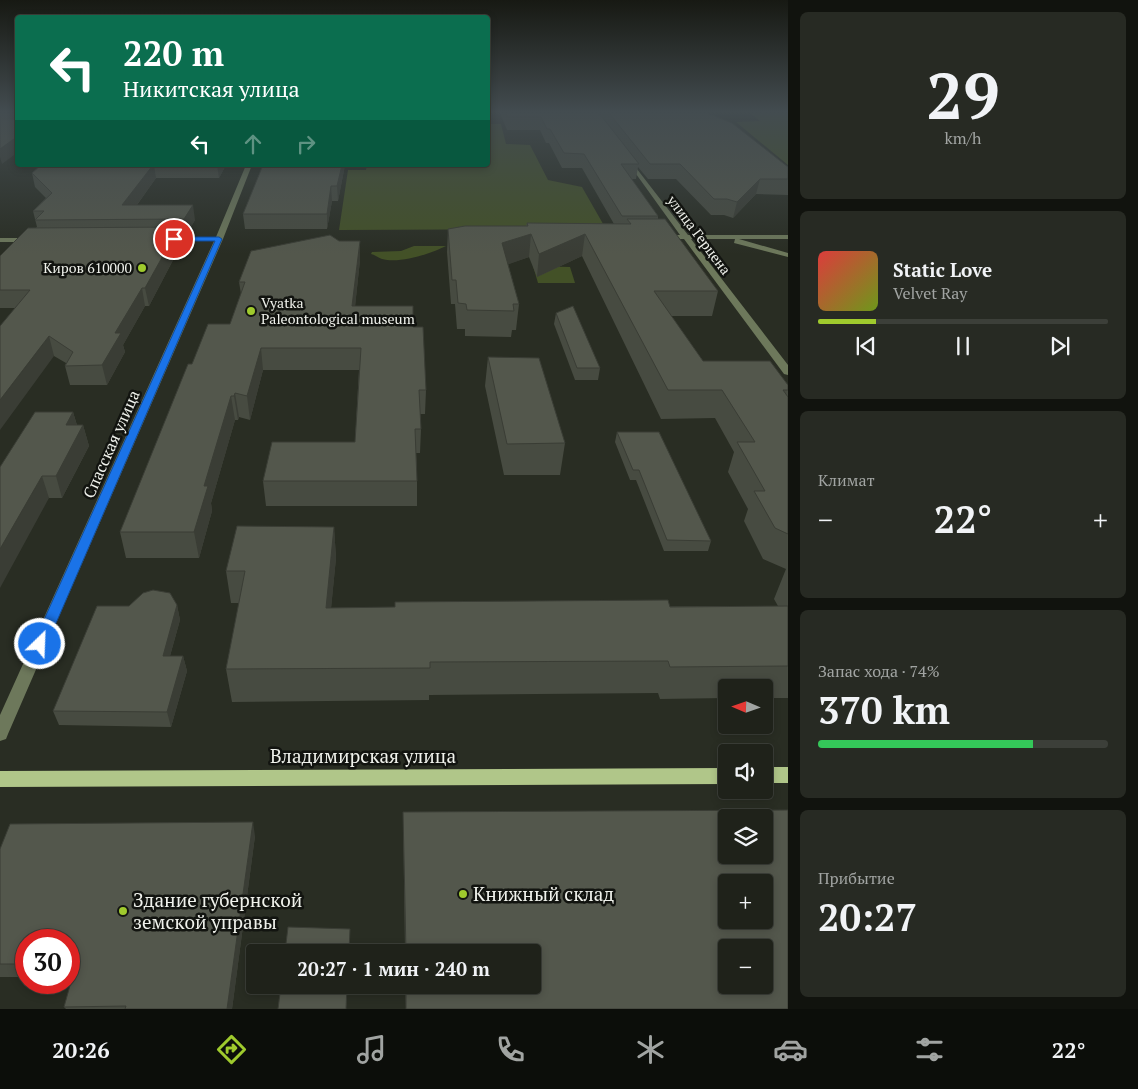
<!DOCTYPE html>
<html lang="ru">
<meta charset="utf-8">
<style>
body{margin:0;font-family:"PT Serif",serif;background:#272a23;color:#f1f3f6;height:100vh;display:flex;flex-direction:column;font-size:19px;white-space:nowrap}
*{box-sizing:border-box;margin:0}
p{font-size:16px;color:#a1a4a2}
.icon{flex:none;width:28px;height:28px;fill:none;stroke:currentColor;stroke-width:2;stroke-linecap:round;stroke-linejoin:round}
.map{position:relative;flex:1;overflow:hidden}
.panel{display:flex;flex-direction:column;gap:12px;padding:12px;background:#11130e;width:350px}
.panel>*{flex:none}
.hud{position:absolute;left:15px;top:15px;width:475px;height:152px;border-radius:5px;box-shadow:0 2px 8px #0003,0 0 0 1px #3c3f39;background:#0b6e4f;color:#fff;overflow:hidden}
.needle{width:32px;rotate:272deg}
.buttons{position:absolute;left:718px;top:679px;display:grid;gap:10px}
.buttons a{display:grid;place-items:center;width:55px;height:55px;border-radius:5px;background:#1f221a;box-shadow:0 2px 8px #0003,0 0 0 1px #3c3f39;font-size:25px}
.speed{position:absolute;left:15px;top:929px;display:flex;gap:10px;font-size:25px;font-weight:700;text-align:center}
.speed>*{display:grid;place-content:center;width:65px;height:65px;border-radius:50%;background:#1f221a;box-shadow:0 2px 8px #0003,0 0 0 1px #3c3f39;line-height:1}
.speed .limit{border:8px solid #d22;background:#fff;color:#111}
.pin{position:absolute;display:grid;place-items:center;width:42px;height:42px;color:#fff;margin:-21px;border:2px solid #fff;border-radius:50%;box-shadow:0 1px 5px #0007}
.me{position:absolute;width:55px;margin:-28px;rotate:24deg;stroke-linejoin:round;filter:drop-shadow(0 0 4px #0008)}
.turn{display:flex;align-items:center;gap:18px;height:105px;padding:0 25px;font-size:22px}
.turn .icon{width:65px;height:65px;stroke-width:2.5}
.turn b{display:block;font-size:35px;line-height:42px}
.lanes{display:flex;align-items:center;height:48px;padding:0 25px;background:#0003;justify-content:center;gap:25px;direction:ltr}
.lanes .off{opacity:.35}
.big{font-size:38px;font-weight:800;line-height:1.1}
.panel .card{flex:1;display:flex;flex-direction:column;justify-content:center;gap:8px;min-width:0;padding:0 18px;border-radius:8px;background:#272a23}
.panel .dial{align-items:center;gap:0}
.dial b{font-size:65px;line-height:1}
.song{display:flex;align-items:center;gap:15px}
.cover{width:60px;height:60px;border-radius:8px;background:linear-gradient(135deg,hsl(0 70% 55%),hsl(80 70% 35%))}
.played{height:5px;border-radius:2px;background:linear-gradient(90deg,#9fca2d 20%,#3c3f39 20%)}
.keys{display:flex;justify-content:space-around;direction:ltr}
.heat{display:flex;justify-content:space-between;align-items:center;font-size:28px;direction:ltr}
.charge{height:8px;border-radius:4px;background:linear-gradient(90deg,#34c759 74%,#3c3f39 0)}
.trip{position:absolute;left:246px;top:944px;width:295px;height:50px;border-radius:5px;background:#1f221a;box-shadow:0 2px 8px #0003,0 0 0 1px #3c3f39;font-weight:800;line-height:50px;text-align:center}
.menu{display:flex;height:80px;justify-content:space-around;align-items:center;background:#0c0e0a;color:#a1a4a2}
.menu .icon{width:35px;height:35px}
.menu .selected{color:#9fca2d}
.menu b{font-size:22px;color:#f1f3f6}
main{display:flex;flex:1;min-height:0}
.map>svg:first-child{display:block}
.green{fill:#435127}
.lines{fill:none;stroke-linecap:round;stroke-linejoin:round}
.minor{fill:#6d785b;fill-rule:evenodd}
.major{fill:#b0c689;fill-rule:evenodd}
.wall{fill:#474b41}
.shaded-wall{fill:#3a3d35}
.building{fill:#53574c;stroke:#3a3d35;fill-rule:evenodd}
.route{fill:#1a73e8;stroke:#114b97}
.poi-dot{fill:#9fca2d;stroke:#121410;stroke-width:2}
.labels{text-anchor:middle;stroke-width:5;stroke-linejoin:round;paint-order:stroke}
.far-street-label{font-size:14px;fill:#f0f2ec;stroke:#121410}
.far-poi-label{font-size:14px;fill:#f0f2ec;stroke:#121410;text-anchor:end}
.street-label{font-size:16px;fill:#f0f2ec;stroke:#121410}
.near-street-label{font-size:19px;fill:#f0f2ec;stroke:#121410}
.near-poi-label{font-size:19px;fill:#f0f2ec;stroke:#121410;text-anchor:start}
</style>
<main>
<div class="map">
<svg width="788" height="1009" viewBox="0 0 788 1009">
<rect width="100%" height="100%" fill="#292d23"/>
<path class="green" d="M750,113h38v52l-52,-43 24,-1z
M488,124h13l5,20 24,1 18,35 34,7 24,42 -267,1 9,-60h18l1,-5h121z
M414,246h32c-16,8 -47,18 -64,13 -3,-1 -7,-4 -11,-5l1,-2 29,-1z
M533,266l37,1 5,16h-37z"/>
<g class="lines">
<path class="minor" d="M626,160h4l58,75h100v4h-49l49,14v4l-54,-14 1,-4h-44l97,126v10l-4,-1 -100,-135h-26v-4h22z
M246,165h6l-29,74 -215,495 -2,5 -6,2v-26l214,-474h-50l-4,-2 4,-2h52z
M0,238h31l4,2 -4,2h-31z"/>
<path class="major" d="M764,767h24v16h-24z
M726,768v16l-726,3v-16z"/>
</g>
<path class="wall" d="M500,113h207l81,54v28l-32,-1 -23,24 -9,-3h-13l-35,-36h-28l-10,-12 -2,12h-5l27,37v3l60,72 -6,25h-41l32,45 85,24v313h-24v-10h-38v10l-66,1 -2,-6 -229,2v5l-197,2 -6,-33 13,-66h-8l-5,-32 108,-44 2,31 -5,50 447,-2 -4,-7 12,-30 -23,-10 -19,-38 4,-12 -20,-37 6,-20 -19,-34 -54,1 -79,-163 -45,21 -8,-20 -21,7 11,40 -3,26h-4l-1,7 -46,-1v-7h-8l-2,-25h-4l-4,-52 1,-23 78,-3 1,-3 87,1 -32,-56h-20l-13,-25h-3l-6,-13h-33z
M41,165h185l-7,13h-63l-19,27 58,15 -9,15h-6l2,8 -33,63h-4l-22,39 2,7 -18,33h-37l-5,-19 1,-3 -12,-7 -39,-48h-15v-52l37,-29 -4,-16 13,-13 -11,-11 -3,-14z
M263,165h82l-7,36h-6l-5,28h-82l-2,-15z
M339,241h21v19l-5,46 58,21 13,63 -1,24h-5l1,15 -1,24h-4l1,28v25h-151l-3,-25 92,-39 4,-72h-96l-13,50 -11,-3 -1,3h-3l-24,83 1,8 -13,47h-73l-6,-26 72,-168 38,-40 11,-30 -2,-12z
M556,313l44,55 -2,12h-23l-21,-56z
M488,357l77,86 -5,32h-56l-19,-89z
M73,412l4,13h6l6,21 -27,52h-13l-49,-31z
M617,432l94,109 -3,10h-44l-28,-71h-6l-15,-38z
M177,605l3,15 -10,36h13l4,15 -16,56 -112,-2 -6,-14z
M403,812l385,197h-382l-1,-24h127v-33h-127z
M255,836l-23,173h-166l-2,-2 9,-30h-4v-37h-43v37h-26v-128z"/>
<path class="shaded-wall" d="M18,136v16l-16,12 -2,-7v-8z
M153,165h1l2,13 -30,42 -4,-15z
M217,165h9l-7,13z
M342,165h3l-7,36 -1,-15z
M760,179l-4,15 -23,24 4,-16z
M331,186l1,15 -5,28v-15z
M193,205l2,15 -9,15 -2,-16z
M179,227l3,16 -33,63 -4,-18z
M531,234l-2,23 -28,10 1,-24z
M585,234l-3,22 -45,21 2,-23z
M360,241v19l-7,67 -1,-21z
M142,288l3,18 -22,39 2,7 -18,33 -5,-20 13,-32z
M49,336l5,20 -54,74v-30z
M261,348l2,22 -13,50 -3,-24z
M235,393l4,24 -1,3 -4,-24z
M231,396l4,24 -24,83 1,8 -13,47 -5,-26 10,-46z
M73,412l6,21 4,-8 6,21 -27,52 -6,-22 10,-51z
M42,476l7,22 -49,90v-39z
M334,527l2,31 -8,82 -2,-32z
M177,605l3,15 -14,50 -3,-14z
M183,656l4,15 -16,56 -4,-15z
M253,822l2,14 -23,173h-5z
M350,929v23h-1z
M347,985h1l-2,24z"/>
<path class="building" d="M0,113h18v23l-18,13z
M506,113h93l40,51h-18l37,52h-36l-38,-62 -20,-1 -14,-24h-3l-6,-12h-33z
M609,113h98l25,10 56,44v12h-28l-23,23 -10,-3h-13l-34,-35h-30z
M41,165h112l-31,40h71l-9,14 -149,1 9,-9h-11l19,-18 -20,-20z
M263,165h79l-5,21h-6l-4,28h-84z
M627,219h38l53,72h-64l49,70h67l18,24v5h-5l5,7v137l-13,-6 -21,-37h11l-28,-49h18l-33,-52h-54l-83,-156 -46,20 -8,-20 -29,9 17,61h-6l1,7 -47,-1 -1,-6 -8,-1 -2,-23h-4l-4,-51 17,-3h63l-1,-3 104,1z
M179,227l-34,61h-3l-27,45h6l-19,32 -37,1 8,-14 -24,-16 -49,64v-74l30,-36h-30v-34l28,-28z
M330,235l9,6h21l-8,65h61v21h10l3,63h-7l2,39h-6l2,52h-154l9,-39h83l6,-94h-100l-14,48 -12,-3 -1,3h-3l-27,90h4l-14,46h-74l68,-168h4l16,-40h22l15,-42h-6l12,-31z
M573,306l27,62h-23l-21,-55z
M488,357l51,1 26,85 -58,1z
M35,412h38l-7,13h17l-27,51h-14l-42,73v-82z
M617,432h42l52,109 -44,-1 -28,-70h-6z
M237,526l97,1 -8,81 69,-1v-5l273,-2 2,7 118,-1v60l-118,1 -2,-6 -238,1v6l-204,1 19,-98h-19z
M153,590l17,3 7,12 -14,51h20l-16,56 -114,-1 44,-105h32l14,-13z
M788,810v199h-382v-24h126v-33h-126l-3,-140zM726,818h38v37h-38zM726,882h38v38h-38zM726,948h38v37h-38z
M253,822l-26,187h-102l1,-3 -62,1 12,-43h-7v-24h-43v24h-26v-115l10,-25z
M288,927l62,2 -1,23h-64z
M281,985h66l-1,24h-68z"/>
<linearGradient id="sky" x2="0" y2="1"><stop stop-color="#171913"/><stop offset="0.44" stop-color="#434c50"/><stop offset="1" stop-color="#434c50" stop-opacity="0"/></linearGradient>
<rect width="788" height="254" fill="url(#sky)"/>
<path class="route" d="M219,237l3,2 -175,405 -2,4 -5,1 -5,-1 -2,-4 182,-403h-41l-3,-2 3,-2z"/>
<g class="poi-dot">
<circle cx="142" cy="268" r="5"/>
<circle cx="251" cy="311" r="5"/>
<circle cx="463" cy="894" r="5"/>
<circle cx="123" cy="911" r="5"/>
</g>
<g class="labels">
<g class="far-street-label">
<text transform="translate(699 235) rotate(53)" y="5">улица Герцена</text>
</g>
<g class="far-poi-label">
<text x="132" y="273">Киров 610000</text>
<text x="261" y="308" text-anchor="start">Vyatka<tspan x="261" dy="16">Paleontological museum</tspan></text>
</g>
<g class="street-label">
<text transform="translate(111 444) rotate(-66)" y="6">Спасская улица</text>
</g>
<g class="near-street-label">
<text x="363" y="763">Владимирская улица</text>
</g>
<g class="near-poi-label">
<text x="473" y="901">Книжный склад</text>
<text x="133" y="907">Здание губернской<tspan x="133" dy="22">земской управы</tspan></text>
</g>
</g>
</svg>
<div class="buttons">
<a><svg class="needle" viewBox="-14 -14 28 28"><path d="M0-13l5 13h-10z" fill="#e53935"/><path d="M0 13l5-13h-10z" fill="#a1a4a2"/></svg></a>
<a><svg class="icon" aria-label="sound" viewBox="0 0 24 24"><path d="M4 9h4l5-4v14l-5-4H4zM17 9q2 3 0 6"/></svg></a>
<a><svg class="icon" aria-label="layers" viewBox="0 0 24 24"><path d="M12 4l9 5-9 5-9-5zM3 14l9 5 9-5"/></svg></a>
<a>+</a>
<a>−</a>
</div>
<div class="speed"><div class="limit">30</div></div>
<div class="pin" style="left:174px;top:239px;background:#d93025"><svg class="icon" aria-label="arrive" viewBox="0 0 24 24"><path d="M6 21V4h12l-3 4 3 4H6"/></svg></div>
<svg class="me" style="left:40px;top:644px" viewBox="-20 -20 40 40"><circle r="17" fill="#1a73e8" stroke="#fff" stroke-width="3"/><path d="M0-11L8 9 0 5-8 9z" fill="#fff"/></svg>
<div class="trip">20:27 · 1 мин · 240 m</div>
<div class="hud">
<div class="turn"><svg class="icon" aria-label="left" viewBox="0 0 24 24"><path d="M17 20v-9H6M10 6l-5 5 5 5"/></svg><div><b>220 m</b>Никитская улица</div></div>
<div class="lanes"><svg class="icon" aria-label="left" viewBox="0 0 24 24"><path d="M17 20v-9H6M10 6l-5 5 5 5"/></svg><svg class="icon off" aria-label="ahead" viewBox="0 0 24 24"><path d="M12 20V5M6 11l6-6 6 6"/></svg><svg class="icon off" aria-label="right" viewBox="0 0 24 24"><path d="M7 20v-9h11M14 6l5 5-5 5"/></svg></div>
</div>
</div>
<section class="panel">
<div class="card dial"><b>29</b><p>km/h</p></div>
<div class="card">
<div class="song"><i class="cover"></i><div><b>Static Love</b><p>Velvet Ray</p></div></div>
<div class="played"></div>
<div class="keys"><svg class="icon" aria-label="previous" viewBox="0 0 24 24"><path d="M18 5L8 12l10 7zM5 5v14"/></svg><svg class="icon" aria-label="pause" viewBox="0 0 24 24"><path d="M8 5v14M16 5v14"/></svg><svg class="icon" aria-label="next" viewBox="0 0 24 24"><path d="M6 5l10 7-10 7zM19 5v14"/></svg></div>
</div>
<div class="card"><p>Климат</p>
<div class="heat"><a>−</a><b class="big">22°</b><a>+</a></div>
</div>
<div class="card"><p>Запас хода · 74%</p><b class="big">370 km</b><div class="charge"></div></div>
<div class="card"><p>Прибытие</p><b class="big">20:27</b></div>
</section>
</main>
<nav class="menu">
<b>20:26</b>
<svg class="icon selected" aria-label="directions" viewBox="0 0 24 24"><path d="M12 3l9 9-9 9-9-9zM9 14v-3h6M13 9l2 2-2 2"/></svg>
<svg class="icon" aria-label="music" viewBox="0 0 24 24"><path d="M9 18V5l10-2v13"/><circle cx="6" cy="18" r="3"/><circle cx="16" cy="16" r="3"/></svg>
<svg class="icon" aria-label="phone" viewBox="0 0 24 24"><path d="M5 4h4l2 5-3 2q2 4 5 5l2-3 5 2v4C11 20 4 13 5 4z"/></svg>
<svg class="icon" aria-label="climate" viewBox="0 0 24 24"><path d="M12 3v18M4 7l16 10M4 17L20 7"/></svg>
<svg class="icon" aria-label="car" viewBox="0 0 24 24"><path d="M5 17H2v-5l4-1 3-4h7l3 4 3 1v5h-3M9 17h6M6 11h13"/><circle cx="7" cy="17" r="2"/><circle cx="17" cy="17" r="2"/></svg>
<svg class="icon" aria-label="filters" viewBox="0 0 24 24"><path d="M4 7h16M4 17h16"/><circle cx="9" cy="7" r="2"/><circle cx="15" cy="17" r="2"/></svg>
<b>22°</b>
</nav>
